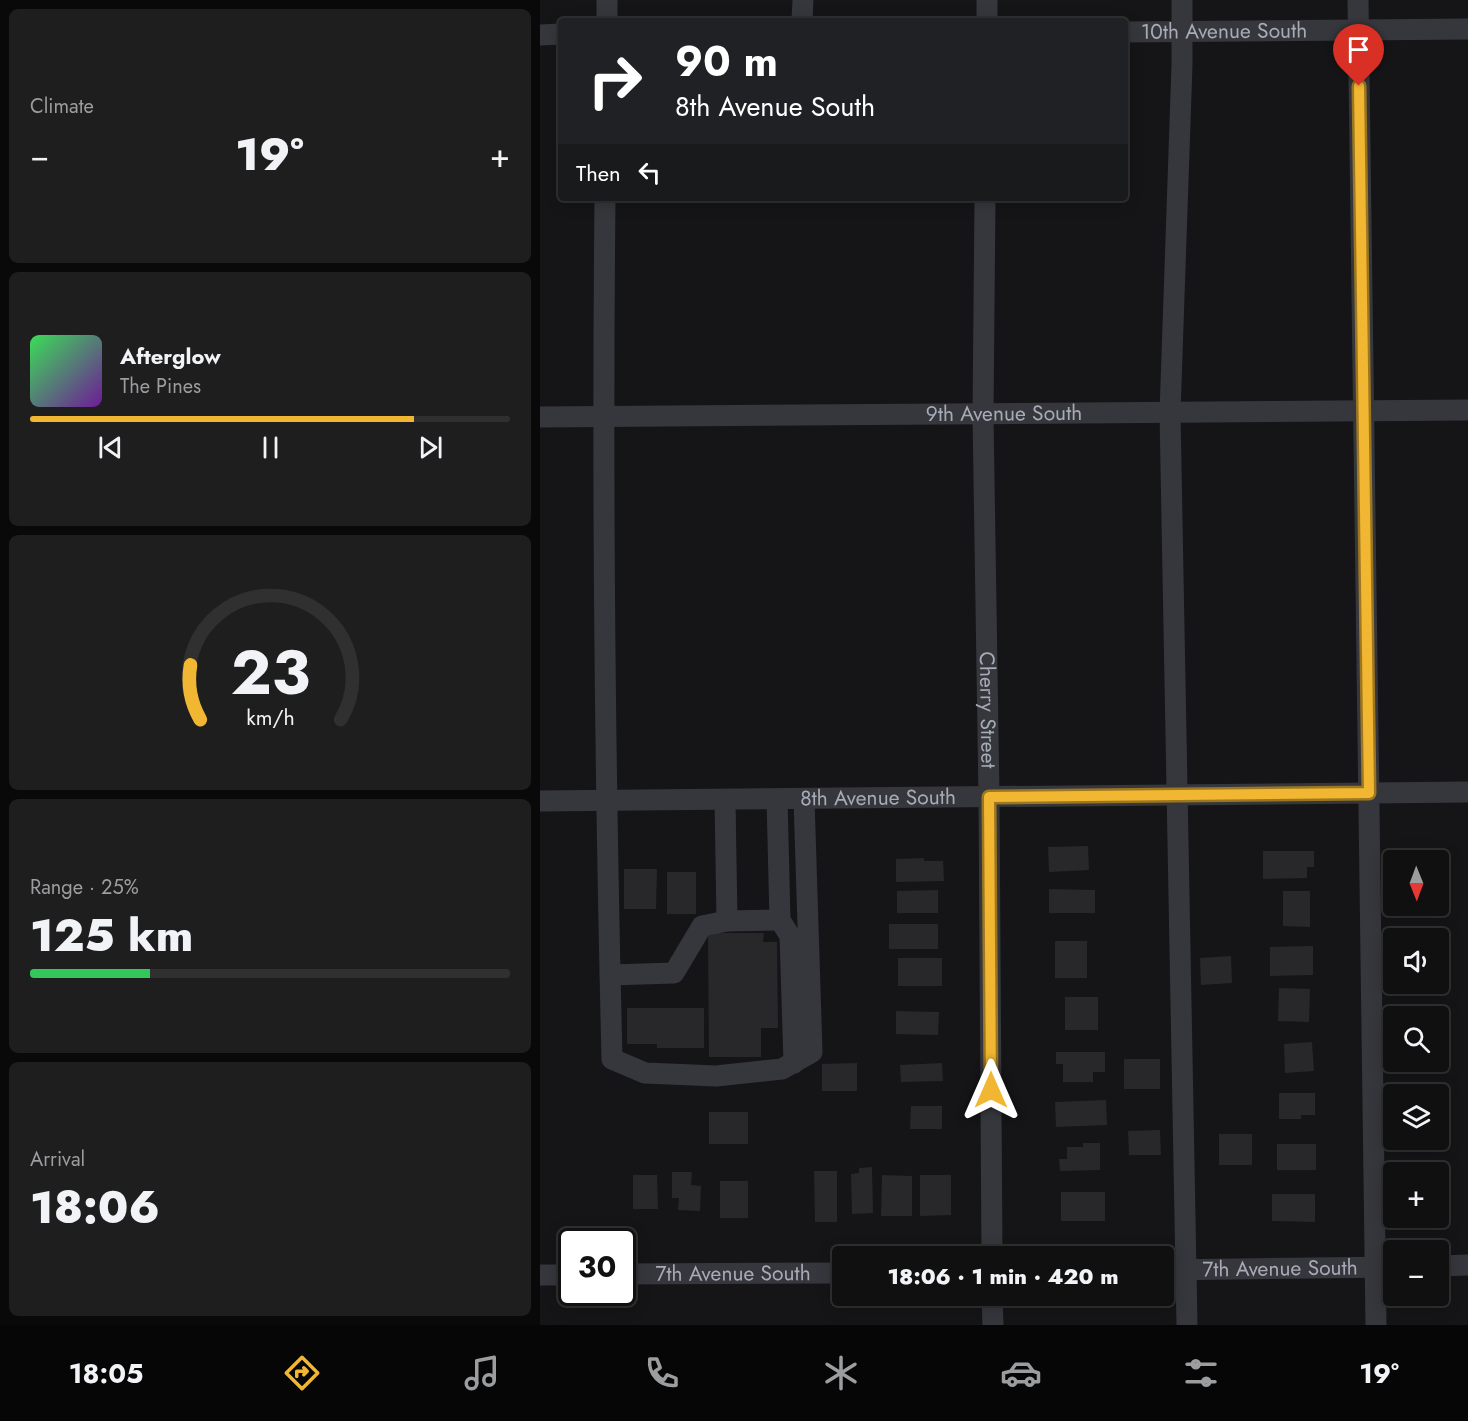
<!DOCTYPE html>
<meta charset="utf-8">
<style>
body{margin:0;font-family:Jost,sans-serif;background:#1e1e1f;color:#f1f3f6;height:100vh;display:flex;flex-direction:column;font-size:22px;white-space:nowrap}
*{box-sizing:border-box;margin:0}
p{font-size:20px;color:#9c9d9f}
.icon{flex:none;width:33px;height:33px;fill:none;stroke:currentColor;stroke-width:2;stroke-linecap:round;stroke-linejoin:round}
.map{position:relative;flex:1;overflow:hidden}
.sheet{display:flex;flex-direction:column;gap:9px;padding:9px;background:#090909;width:540px}
.sheet>*{flex:none}
.hud{position:absolute;left:18px;top:18px;width:570px;height:183px;border-radius:6px;box-shadow:0 3px 15px #0003,0 0 0 2px #303031;background:#202124;color:#fff;overflow:hidden}
.needle{width:39px;rotate:179deg}
.controls{position:absolute;left:843px;top:850px;display:grid;gap:12px}
.controls a{display:grid;place-items:center;width:66px;height:66px;border-radius:6px;background:#101011;box-shadow:0 3px 15px #0003,0 0 0 2px #303031;font-size:30px}
.speed{position:absolute;left:18px;top:1228px;display:flex;gap:12px;font-size:30px;font-weight:700;text-align:center}
.speed>*{display:grid;place-content:center;width:78px;height:78px;border-radius:50%;background:#101011;box-shadow:0 3px 15px #0003,0 0 0 2px #303031;line-height:1}
.speed .limit{border:3px solid #111;border-radius:9px;background:#fff;color:#111}
.pin{position:absolute;display:grid;place-items:center;width:51px;height:51px;color:#fff;margin:-62px -26px;border-radius:50% 50% 50% 0;rotate:-45deg;box-shadow:0 0 6px #0007}
.pin .icon{rotate:45deg}
.me{position:absolute;width:66px;margin:-33px;rotate:0deg;stroke-linejoin:round;filter:drop-shadow(0 0 4px #0008)}
.turn{display:flex;align-items:center;gap:21px;height:126px;padding:0 18px;font-size:27px}
.turn .icon{width:78px;height:78px;stroke-width:2.5}
.turn b{display:block;font-size:42px;line-height:51px}
.then{display:flex;align-items:center;height:57px;padding:0 18px;background:#0003;gap:12px;font-size:22px}
.big{font-size:45px;font-weight:800;line-height:1.1}
.sheet .tile{flex:1;display:flex;flex-direction:column;justify-content:center;gap:9px;min-width:0;padding:0 21px;border-radius:9px;background:#1e1e1f}
.sheet .dial{align-items:center;gap:0}
.dial svg{height:156px;overflow:visible;fill:none;stroke:#303031;stroke-width:7;stroke-linecap:round;text-anchor:middle}
.dial text{fill:#f1f3f6;stroke:none}
.song{display:flex;align-items:center;gap:18px}
.cover{width:72px;height:72px;border-radius:9px;background:linear-gradient(135deg,hsl(130 70% 55%),hsl(280 70% 35%))}
.played{height:6px;border-radius:3px;background:linear-gradient(90deg,#f1b732 80%,#303031 80%)}
.keys{display:flex;justify-content:space-around;direction:ltr}
.heat{display:flex;justify-content:space-between;align-items:center;font-size:33px;direction:ltr}
.charge{height:9px;border-radius:4px;background:linear-gradient(90deg,#34c759 25%,#303031 0)}
.trip{position:absolute;left:292px;top:1246px;width:342px;height:60px;border-radius:6px;background:#101011;box-shadow:0 3px 15px #0003,0 0 0 2px #303031;font-weight:800;line-height:60px;text-align:center}
.menu{display:flex;height:96px;justify-content:space-around;align-items:center;background:#060607;color:#9c9d9f}
.menu .icon{width:42px;height:42px}
.menu .active{color:#f1b732}
.menu b{font-size:27px;color:#f1f3f6}
main{display:flex;flex:1;min-height:0}
.map>svg:first-child{display:block}
.building{fill:#28282b}
.lines{fill:none;stroke-linecap:round;stroke-linejoin:round}
.minor{stroke:#36373c;stroke-width:21}
.route-casing{stroke:#9d7720;stroke-width:15}
.route{stroke:#f1b732;stroke-width:10}
.labels{text-anchor:middle;stroke-width:6;stroke-linejoin:round;paint-order:stroke}
.street-label{font-size:21px;fill:#a7abb7;stroke:#101012}
</style>
<main>
<section class="sheet">
<div class="tile"><p>Climate</p>
<div class="heat"><a>−</a><b class="big">19°</b><a>+</a></div>
</div>
<div class="tile">
<div class="song"><i class="cover"></i><div><b>Afterglow</b><p>The Pines</p></div></div>
<div class="played"></div>
<div class="keys"><svg class="icon" aria-label="previous" viewBox="0 0 24 24"><path d="M18 5L8 12l10 7zM5 5v14"/></svg><svg class="icon" aria-label="pause" viewBox="0 0 24 24"><path d="M8 5v14M16 5v14"/></svg><svg class="icon" aria-label="next" viewBox="0 0 24 24"><path d="M6 5l10 7-10 7zM19 5v14"/></svg></div>
</div>
<div class="tile dial"><svg viewBox="0 0 100 80">
<path d="M14 69A42 42 0 1 1 86 69"/>
<path d="M14 69A42 42 0 0 1 9 41" stroke="#f1b732"/>
<text x="50" y="56" font-size="32" font-weight="700">23</text>
<text x="50" y="72" font-size="11">km/h</text>
</svg></div>
<div class="tile"><p>Range · 25%</p><b class="big">125 km</b><div class="charge"></div></div>
<div class="tile"><p>Arrival</p><b class="big">18:06</b></div>
</section>
<div class="map">
<svg width="928" height="1325" viewBox="0 0 928 1325">
<rect width="100%" height="100%" fill="#151517"/>
<path class="building" d="M548,846l1,24 -40,2 -1,-25z
M723,851h51v16h-7v11l-44,1z
M384,858v3h19l1,20 -48,1v-23z
M84,869h33l-1,40h-32z
M127,872h29v42h-29z
M509,889l46,1v23h-46z
M398,890v23h-41v-22z
M743,891h27v36l-27,-1z
M349,924h49v25h-49z
M168,933h56l-1,9h14l1,86h-17v29h-52z
M515,941h32v37h-32z
M773,946v29l-43,1v-29z
M691,956l1,27 -31,2 -1,-27z
M358,958h44v28h-44z
M739,988l31,1 -1,33 -31,-1z
M525,997h33v33h-33z
M87,1008h77v40h-47v-4h-30z
M356,1011l43,1 -1,23 -42,-1z
M772,1042l2,29 -29,2 -1,-29z
M516,1052h49v20h-12v10h-30v-18h-7z
M584,1059h36v30h-36z
M317,1063v28h-35v-27z
M402,1063l1,18 -42,1 -1,-17z
M739,1093h36v22h-14v4h-22z
M566,1100l1,25 -51,2 -1,-25z
M371,1106h31v23h-32z
M169,1112h39v32h-39z
M620,1130l1,25h-32l-1,-24z
M679,1134h33v31h-33z
M543,1143h17v27l-40,1 -1,-12h8v-12h16z
M737,1144h39v26h-39z
M332,1167l1,46 -21,1 -1,-40 8,-1v-5z
M274,1171h23v51h-22z
M132,1172h20l-1,13 10,1 -1,25 -22,-1 1,-12h-7z
M93,1175h24l1,34h-25z
M342,1175l30,1v40h-31z
M380,1175h31v40l-31,1z
M180,1181h28v37h-28z
M521,1192h44v29h-44z
M732,1194h43v28l-43,-1z"/>
<g class="lines">
<g class="minor">
<path d="M67,0v21"/>
<path d="M447,0v21"/>
<path d="M642,0v65l-12,348 17,912"/>
<path d="M818,0l18,1325"/>
<path d="M262,21l1,-21"/>
<path id="s1" d="M585,32l343,-3"/>
<path d="M0,35l21,-1"/>
<path d="M65,198c-3,287 0,574 7,861l33,14 71,3 66,-7 30,-17 -8,-253"/>
<path id="s2" d="M445,198l-2,217 6,382 3,460"/>
<path id="s3" d="M0,417l928,-7"/>
<path d="M185,800l2,121 53,-1 -3,-121"/>
<path id="s4" d="M0,801l928,-9"/>
<path d="M240,920l10,16 4,127"/>
<path d="M70,975l64,-2 28,-47 25,-5"/>
<path d="M898,1266l30,-1"/>
<path id="s5" d="M624,1270l230,-3"/>
<path id="s6" d="M82,1274l221,-1"/>
<path d="M0,1275h32"/>
<path d="M452,1296l1,29"/>
</g>
</g>
<g class="lines">
<g class="route-casing">
<path id="route" d="M451,1090l-2,-293 380,-4 -10,-707"/>
</g>
<use href="#route" class="route"/>
</g>
<g class="labels">
<g class="street-label">
<text dy="7" stroke="none"><textPath href="#s1" startOffset="99">10th Avenue South</textPath></text>
<text dy="7" stroke="none"><textPath href="#s3" startOffset="464">9th Avenue South</textPath></text>
<text dy="7" stroke="none"><textPath href="#s2" startOffset="512">Cherry Street</textPath></text>
<text dy="7" stroke="none"><textPath href="#s4" startOffset="338">8th Avenue South</textPath></text>
<text dy="7" stroke="none"><textPath href="#s5" startOffset="116">7th Avenue South</textPath></text>
<text dy="7" stroke="none"><textPath href="#s6" startOffset="111">7th Avenue South</textPath></text>
</g>
</g>
</svg>
<div class="controls">
<a><svg class="needle" viewBox="-14 -14 28 28"><path d="M0-13l5 13h-10z" fill="#e53935"/><path d="M0 13l5-13h-10z" fill="#9c9d9f"/></svg></a>
<a><svg class="icon" aria-label="sound" viewBox="0 0 24 24"><path d="M4 9h4l5-4v14l-5-4H4zM17 9q2 3 0 6"/></svg></a>
<a><svg class="icon" aria-label="search" viewBox="0 0 24 24"><circle cx="10" cy="10" r="6"/><path d="M15 15l6 6"/></svg></a>
<a><svg class="icon" aria-label="layers" viewBox="0 0 24 24"><path d="M12 4l9 5-9 5-9-5zM3 14l9 5 9-5"/></svg></a>
<a>+</a>
<a>−</a>
</div>
<div class="speed"><div class="limit">30</div></div>
<div class="pin" style="left:819px;top:86px;background:#d93025"><svg class="icon" aria-label="arrive" viewBox="0 0 24 24"><path d="M6 21V4h12l-3 4 3 4H6"/></svg></div>
<svg class="me" style="left:451px;top:1090px" viewBox="-20 -20 40 40"><path d="M0-17L14 15 0 8-14 15z" fill="#f1b732" stroke="#fff" stroke-width="4"/></svg>
<div class="trip">18:06 · 1 min · 420 m</div>
<div class="hud">
<div class="turn"><svg class="icon" aria-label="right" viewBox="0 0 24 24"><path d="M7 20v-9h11M14 6l5 5-5 5"/></svg><div><b>90 m</b>8th Avenue South</div></div>
<div class="then">Then<svg class="icon" aria-label="left" viewBox="0 0 24 24"><path d="M17 20v-9H6M10 6l-5 5 5 5"/></svg></div>
</div>
</div>
</main>
<nav class="menu">
<b>18:05</b>
<svg class="icon active" aria-label="directions" viewBox="0 0 24 24"><path d="M12 3l9 9-9 9-9-9zM9 14v-3h6M13 9l2 2-2 2"/></svg>
<svg class="icon" aria-label="music" viewBox="0 0 24 24"><path d="M9 18V5l10-2v13"/><circle cx="6" cy="18" r="3"/><circle cx="16" cy="16" r="3"/></svg>
<svg class="icon" aria-label="phone" viewBox="0 0 24 24"><path d="M5 4h4l2 5-3 2q2 4 5 5l2-3 5 2v4C11 20 4 13 5 4z"/></svg>
<svg class="icon" aria-label="climate" viewBox="0 0 24 24"><path d="M12 3v18M4 7l16 10M4 17L20 7"/></svg>
<svg class="icon" aria-label="car" viewBox="0 0 24 24"><path d="M5 17H2v-5l4-1 3-4h7l3 4 3 1v5h-3M9 17h6M6 11h13"/><circle cx="7" cy="17" r="2"/><circle cx="17" cy="17" r="2"/></svg>
<svg class="icon" aria-label="filters" viewBox="0 0 24 24"><path d="M4 7h16M4 17h16"/><circle cx="9" cy="7" r="2"/><circle cx="15" cy="17" r="2"/></svg>
<b>19°</b>
</nav>
